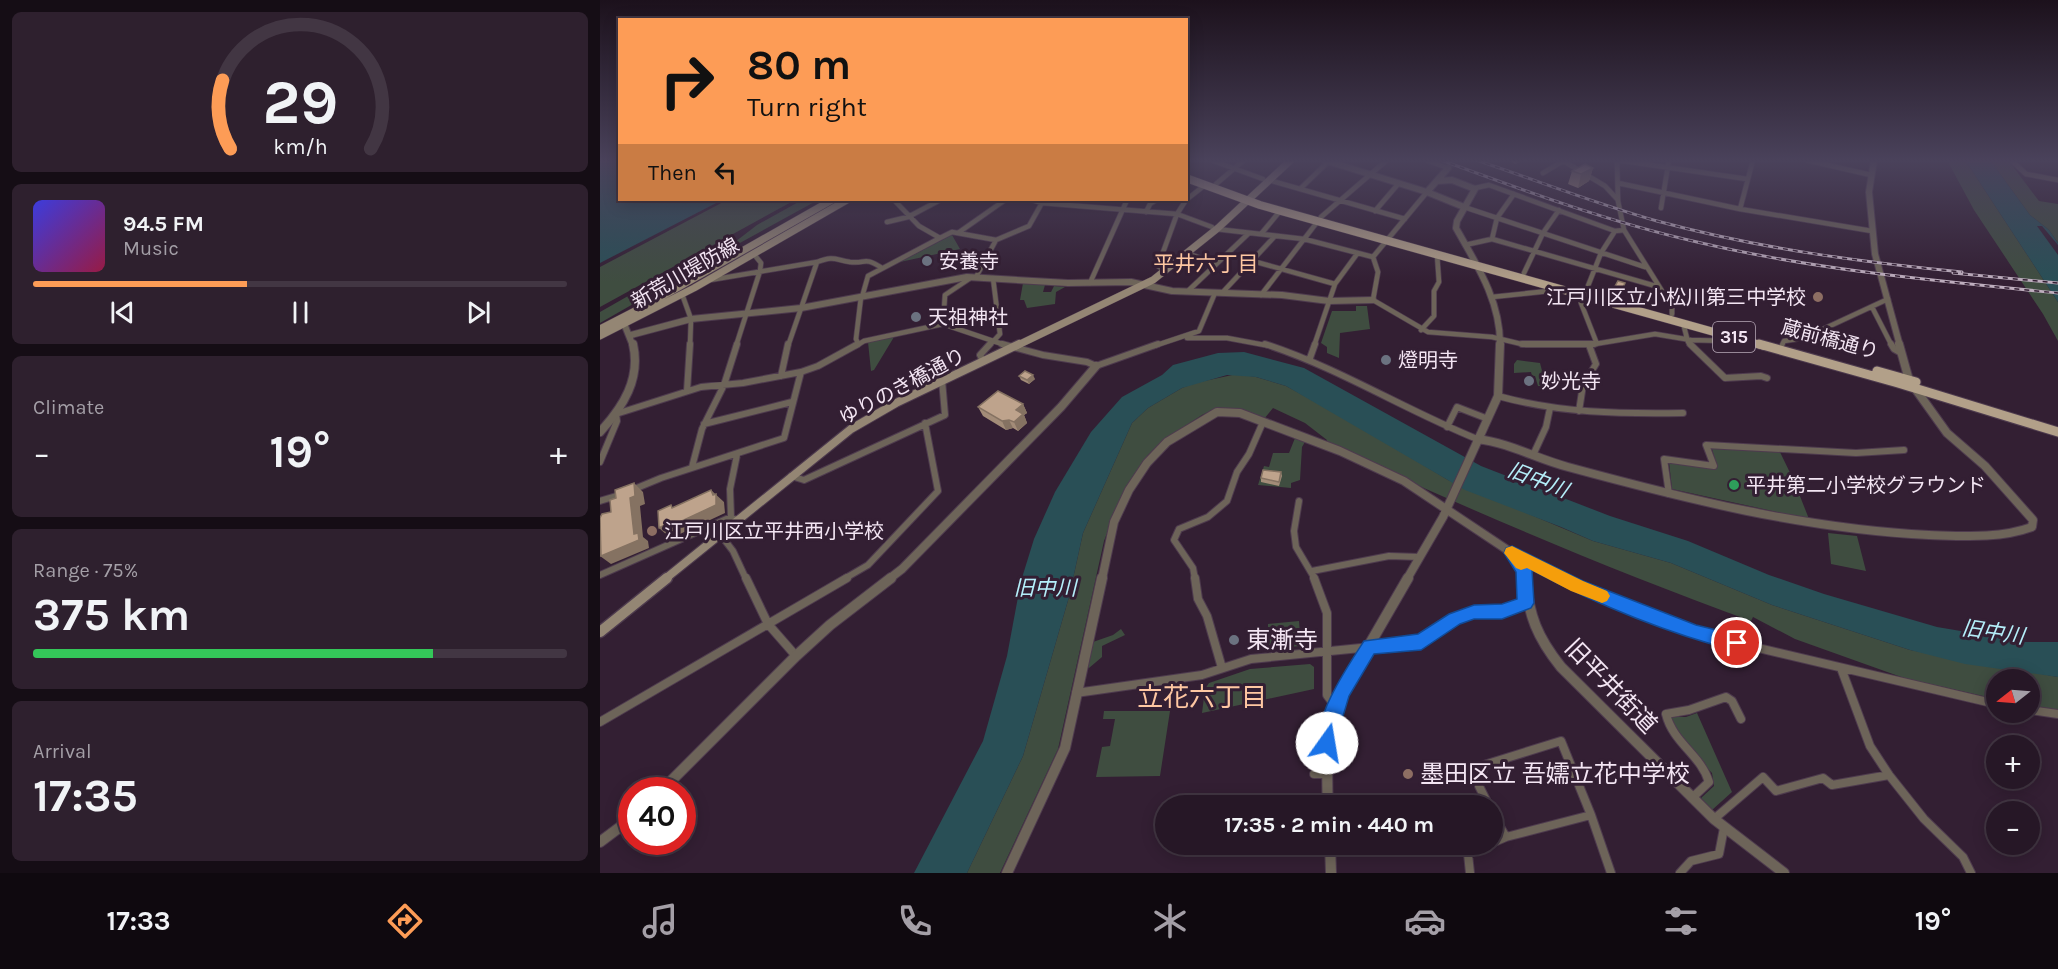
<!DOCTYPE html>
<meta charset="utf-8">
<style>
body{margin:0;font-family:Karla,"Noto Sans JP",sans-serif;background:#2e202e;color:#f1f3f6;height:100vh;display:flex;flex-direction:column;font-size:22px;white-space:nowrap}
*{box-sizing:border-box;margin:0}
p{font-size:20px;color:#a49fa7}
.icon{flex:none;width:33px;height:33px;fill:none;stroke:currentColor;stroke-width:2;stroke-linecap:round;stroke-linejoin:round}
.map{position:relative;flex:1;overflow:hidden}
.side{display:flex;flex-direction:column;gap:12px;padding:12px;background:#150d15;width:600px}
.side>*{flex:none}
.hud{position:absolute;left:18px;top:18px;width:570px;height:183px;border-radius:0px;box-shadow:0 3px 15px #0003,0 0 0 2px #423643;background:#fd9c56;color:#111;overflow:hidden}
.needle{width:39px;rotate:253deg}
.controls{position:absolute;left:1386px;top:669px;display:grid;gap:12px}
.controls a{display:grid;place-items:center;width:54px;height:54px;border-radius:50%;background:#261726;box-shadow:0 3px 15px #0003,0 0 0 2px #423643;font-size:30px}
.speed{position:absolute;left:18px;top:777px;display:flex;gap:12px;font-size:30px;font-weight:700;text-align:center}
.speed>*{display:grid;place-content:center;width:78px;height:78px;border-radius:50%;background:#261726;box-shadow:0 3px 15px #0003,0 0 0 2px #423643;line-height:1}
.speed .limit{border:9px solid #d22;background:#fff;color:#111}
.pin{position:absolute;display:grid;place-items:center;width:51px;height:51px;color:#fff;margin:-26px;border:3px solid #fff;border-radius:50%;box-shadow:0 2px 6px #0007}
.me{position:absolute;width:66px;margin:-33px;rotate:13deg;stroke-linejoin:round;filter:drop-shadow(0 0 4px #0008)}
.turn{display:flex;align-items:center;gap:21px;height:126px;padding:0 30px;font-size:27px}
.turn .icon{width:78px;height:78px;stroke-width:2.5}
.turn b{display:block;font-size:42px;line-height:51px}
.then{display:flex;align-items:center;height:57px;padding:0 30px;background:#0003;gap:12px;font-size:22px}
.big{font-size:45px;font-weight:700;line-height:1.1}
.side .card{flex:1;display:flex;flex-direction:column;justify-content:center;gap:9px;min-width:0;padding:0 21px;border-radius:9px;background:#2e202e}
.side .dial{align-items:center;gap:0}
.dial svg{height:156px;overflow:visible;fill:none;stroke:#423643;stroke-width:7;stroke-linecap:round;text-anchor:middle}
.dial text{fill:#f1f3f6;stroke:none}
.song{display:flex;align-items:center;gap:18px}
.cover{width:72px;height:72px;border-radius:9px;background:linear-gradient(135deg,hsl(240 70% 55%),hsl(340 70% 35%))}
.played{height:6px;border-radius:3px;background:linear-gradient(90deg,#fd9c56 40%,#423643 40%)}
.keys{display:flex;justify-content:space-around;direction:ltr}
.heat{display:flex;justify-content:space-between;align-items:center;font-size:33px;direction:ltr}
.charge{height:9px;border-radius:4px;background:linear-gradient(90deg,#34c759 75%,#423643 0)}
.trip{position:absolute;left:555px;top:795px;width:348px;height:60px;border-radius:30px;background:#261726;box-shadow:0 3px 15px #0003,0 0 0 2px #423643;font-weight:700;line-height:60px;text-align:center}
.tab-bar{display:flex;height:96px;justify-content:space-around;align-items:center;background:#0f090f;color:#a49fa7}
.tab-bar .icon{width:42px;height:42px}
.tab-bar .current{color:#fd9c56}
.tab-bar b{font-size:27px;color:#f1f3f6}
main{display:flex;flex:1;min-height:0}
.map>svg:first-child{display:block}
.green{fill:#3f4d40}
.water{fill:#294f56}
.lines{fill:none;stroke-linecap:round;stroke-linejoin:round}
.tertiary-tunnel{stroke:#503d50;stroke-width:6;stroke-dasharray:6 3;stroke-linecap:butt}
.minor-far2-casing{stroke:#4e3b4e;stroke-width:6}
.minor-far1-casing{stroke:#4e3b4e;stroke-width:8}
.minor-casing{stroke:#4e3b4e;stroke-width:10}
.tertiary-far2-casing{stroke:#4e3b4e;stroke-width:8}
.tertiary-far1-casing{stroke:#4e3b4e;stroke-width:10}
.tertiary-casing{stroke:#4e3b4e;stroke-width:12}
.secondary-far2-casing{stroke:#4e3b4e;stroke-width:8}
.secondary-far1-casing{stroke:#4e3b4e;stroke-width:10}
.secondary-casing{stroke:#4e3b4e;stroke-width:13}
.primary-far1-casing{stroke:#4e3b4e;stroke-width:9}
.primary-casing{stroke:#4e3b4e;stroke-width:11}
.minor-far2{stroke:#6d6459;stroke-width:4.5}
.minor-far1{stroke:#6d6459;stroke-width:6}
.minor{stroke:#6d6459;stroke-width:8}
.tertiary-far2{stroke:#6d6459;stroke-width:6}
.tertiary-far1{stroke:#6d6459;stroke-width:8}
.tertiary{stroke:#6d6459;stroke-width:10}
.secondary-far2{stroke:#948674;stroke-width:7}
.secondary-far1{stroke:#948674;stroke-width:8}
.secondary{stroke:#948674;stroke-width:10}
.primary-far1{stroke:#b2a089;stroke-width:8}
.primary{stroke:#b2a089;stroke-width:9}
.rail-casing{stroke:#beaebe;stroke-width:3}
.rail{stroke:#331f33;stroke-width:1.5;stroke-dasharray:5;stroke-linecap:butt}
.wall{fill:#a38c78}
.shaded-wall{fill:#857262}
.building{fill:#bea38c;stroke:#857262;stroke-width:1.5}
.route{fill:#1a73e8;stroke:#114b97;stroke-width:1.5}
.slow{fill:#f59e0b}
.worship-dot{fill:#6b7280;stroke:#331f33;stroke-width:2}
.education-dot{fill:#8d6e63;stroke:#331f33;stroke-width:2}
.leisure-dot{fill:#2e9e5b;stroke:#331f33;stroke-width:2}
.labels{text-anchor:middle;stroke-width:6;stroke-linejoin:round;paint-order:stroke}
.shield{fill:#331f33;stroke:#b9aab9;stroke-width:1.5}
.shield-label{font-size:18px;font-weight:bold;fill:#f3e5f3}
.poi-label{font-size:20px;fill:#f3e5f3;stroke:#331f33;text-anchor:start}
.street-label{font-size:20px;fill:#f3e5f3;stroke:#331f33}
.neighbourhood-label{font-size:21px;fill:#fec7a2;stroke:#331f33}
.water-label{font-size:21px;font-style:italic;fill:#b5effa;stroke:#331f33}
.near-poi-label{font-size:24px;fill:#f3e5f3;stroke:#331f33;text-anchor:start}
.near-street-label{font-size:24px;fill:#f3e5f3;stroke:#331f33}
.near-neighbourhood-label{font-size:26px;fill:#fec7a2;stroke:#331f33}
</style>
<main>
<section class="side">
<div class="card dial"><svg viewBox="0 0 100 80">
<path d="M14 69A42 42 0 1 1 86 69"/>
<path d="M14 69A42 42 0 0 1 10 34" stroke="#fd9c56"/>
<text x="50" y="56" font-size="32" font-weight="700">29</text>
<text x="50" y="72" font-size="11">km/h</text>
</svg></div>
<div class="card">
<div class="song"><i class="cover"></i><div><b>94.5 FM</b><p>Music</p></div></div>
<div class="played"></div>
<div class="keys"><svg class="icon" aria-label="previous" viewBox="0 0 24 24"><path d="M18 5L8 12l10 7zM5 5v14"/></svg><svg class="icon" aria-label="pause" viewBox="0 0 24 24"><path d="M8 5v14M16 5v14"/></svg><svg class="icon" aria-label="next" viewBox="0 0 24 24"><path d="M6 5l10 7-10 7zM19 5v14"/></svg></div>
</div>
<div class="card"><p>Climate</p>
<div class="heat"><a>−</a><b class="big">19°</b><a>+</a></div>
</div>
<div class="card"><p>Range · 75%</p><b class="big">375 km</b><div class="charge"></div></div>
<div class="card"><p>Arrival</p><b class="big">17:35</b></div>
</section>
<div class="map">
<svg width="1458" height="873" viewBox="0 0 1458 873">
<rect width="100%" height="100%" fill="#331f33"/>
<path class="green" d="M1347,160h18l93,142v39l-15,-27 -69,-104z
M1390,160h18l31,41 19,3v39l-9,-13 -19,-15z
M127,200h68l-195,107v-40z
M202,200h16l-100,55 39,-30z
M352,235l8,14 -60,13z
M93,259l8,4 -5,5 -96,55v-11z
M423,283l22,2 -2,7h8l3,-6 11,1 -9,5 -1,12 -28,4 -3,-8h-4z
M756,306h11l3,23 -30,4 -1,25 -12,-5v-6l-6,-4 11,-32h24z
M294,337l-20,33 -3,1 -3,-29z
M917,360l23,3 6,23h-8l-3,-10h-3l-1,-4 -17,1v-9z
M637,374l19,3 30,9 66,36 96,58 145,61 78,22 101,42 138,45 148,27v33l-28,-4v-26h-34v19l-92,-21 -109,-39 -42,-22 -2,4c-110,-40 -219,-85 -325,-132 -33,-15 -64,-34 -99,-45v-4l-22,-17 -32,-15 -9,11 -30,-11 -19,1 -13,6 -32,21 -22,19 -29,48 -15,38 -46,208 -58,124h-33l56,-117 46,-159 14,-64 49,-110 16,-15 34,-20 13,-5z
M695,438l10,4 -3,5 -2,33 -9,3v5l-33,-3 6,-19 5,1 4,-14h16z
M1112,449l67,1 15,31 15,38 -137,-30 -3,-27 45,6 3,-2z
M1228,533l29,3 9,35 -35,-7z
M699,621l2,25 -35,3 -1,-20 3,-1v-4z
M521,629l4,6 -23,11v11l-13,11 -3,-3 7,-23 20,-7z
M710,664l4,3v22l-112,24 3,-24 4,-6 41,-14z
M504,711h66l-10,65 -64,1 6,-30 8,-1 5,-27h-12z
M1097,713l35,79 -20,18 -11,-12 13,-12 -2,-13 -31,-32 -12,-24h17z"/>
<path class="water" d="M0,160h19l1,40h102l-122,63z
M1365,160h25l40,55 19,15 9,13v2l-16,-19h-5l21,29v47z
M644,352l60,16 177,98 129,50 78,25 81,34 55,19 113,33 89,15h32v35l-93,-13 -55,-14 -138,-45 -101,-42 -78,-22 -32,-14 -96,-37 -179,-104 -30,-9 -29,-2 -45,13 -34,20 -16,15 -49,110 -14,64 -46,159 -56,117h-53l69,-132 24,-85 14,-75 13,-42 21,-47 36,-60 31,-35 40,-22 11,-10 45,-12z"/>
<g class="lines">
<path class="tertiary-tunnel" d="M848,168l7,-8"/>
<g class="minor-far2-casing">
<path id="minor-far2" d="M611,160l52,19
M826,160l22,8
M962,160l43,26 13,14
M1017,160l1,41 6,29 48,77v7
M1017,160l130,19
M1153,160l-13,49 132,22
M1206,160l65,15
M1411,160l15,14 32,6
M943,173l20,-12
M669,180l136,39
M1018,183l122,26
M616,184l28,-24
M875,188l14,-3 126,46 9,-1
M700,189l30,-29
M827,192l-54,65 5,15 -5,28 55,32 64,5 34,8h63l66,-11 36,6 36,1 6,-4
M294,200l25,26 21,12 12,-6 44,8
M432,200l10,3 135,11 35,13
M864,207l181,60
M1061,208l8,-48
M775,211l24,-28
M546,212l4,-8 6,-4
M721,217l66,-57
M287,222l21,-5 32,-17
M616,229l88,10 69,18
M358,233l47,-33
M661,234l19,-23
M892,239l5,-21 17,-24
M865,245l27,-6 167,48
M587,253l29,11
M628,254l107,30
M217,262c17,-6 16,-3 33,0 17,2 13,-6 32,6
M566,271l-8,-5 19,-52 9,-14 19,-15
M924,273l19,-40 16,-23
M376,277l20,-37 33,-14 14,-25
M110,280l107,-18 -29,84
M490,283l37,-83
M588,291l61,-58
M986,291l15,-38 14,-22
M622,293l53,-57
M82,294l9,25 -1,27
M661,295l57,-74
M981,295v8l16,41
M262,297l6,-21 72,-38
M892,297l57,-6 7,-3
M1272,307l20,39
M1083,323l5,19 4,4
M343,324l2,-29 27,-18
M821,330l13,-14v-25l5,-9 -2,-28
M587,338h40l43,8
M258,343l-2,-4 5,-42
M1182,345l2,-4 20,-3 84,-39
M136,346l24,-75 1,-8 -8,-10
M256,346l8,-5 79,-17 65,22
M389,346l11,-12 -7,-56
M554,346l45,-15 16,-38
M714,346l21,-62 22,-30"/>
</g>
<g class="minor-far1-casing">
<path id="minor-far1" d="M402,344l41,11 44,7 9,4 62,-22
M665,344c74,24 140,66 212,95
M922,344h72
M1090,344l35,34 36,-2 6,2
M1291,344l3,5 7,4
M710,358l5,-14
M383,361l-3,-6 10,-11
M181,376l7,-32
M87,391l3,-47
M898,396c61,17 122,18 185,17
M979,411l4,-26 13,-21 -7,-19
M104,424l88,-22
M847,427l10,-20 31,12
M934,453l12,-26 4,-19
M0,462l17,-41 -1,-7 85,-27 42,-4 58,-11 17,-6 40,-22
M92,467l10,-38 22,-44 13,-41
M191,476l13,4 141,-65 -3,-35
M32,490l29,-12 123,-40 17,-66
M1069,494l-5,-35 50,7 -8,-21 150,8 48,-3
M0,501l23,-7
M699,501l-5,30 2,16 19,32
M131,517l-1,-28 7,-34
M120,534l13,17 13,28
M912,553l51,26
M712,571l77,-15 31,1
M0,575l131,-58 5,3
M244,579l24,-14 70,-74 -13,-68
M595,579l-2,-11 -19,-28 5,-11 29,-12 19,-16 10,-29 12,-18 14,-32"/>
</g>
<g class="minor-casing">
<path id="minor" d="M595,578l3,21 9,17 15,52
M714,578l13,35v82l9,12
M960,578l135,55 301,71
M196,656l-28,-32 79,-46
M1241,668l29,78 19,29 35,44 39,38 8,16
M476,693l126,-18 49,-16 170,-17 34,-23 19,-7h28l24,-9
M1430,710l28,4
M0,722l168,-98 -22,-46
M714,774h13
M1092,798l17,-16c-8,-27 -36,-39 -43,-68l23,-4 37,-13 6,4 9,18
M889,806l-10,-20 5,-21 77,-24 30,74 20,58
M892,813l14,24
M1114,819l49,-42 13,14 47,-13 9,7 57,-10
M892,843l14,-6 85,-22
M870,873l-2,-19 22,-10
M1080,873l11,-12 28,-7 5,-26"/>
</g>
<g class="tertiary-far2-casing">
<path id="tertiary-far2" d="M724,160l103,32 37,15
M1274,160l-5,32 6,62 25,92
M837,181l15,-1 23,9 -18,32 -1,7c21,37 45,74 44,118
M827,192l21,-24
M25,326l8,20
M31,335l60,-16 110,-11 166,-31 101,6 63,-1 41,9 110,4 47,6 44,-1"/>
</g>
<g class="tertiary-far1-casing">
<path id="tertiary-far1" d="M0,432c23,-25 41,-53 33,-88
M877,439c33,4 60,20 91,28 118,32 237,62 361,68 34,1 70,4 103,-8l1,-7 -48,-54 -38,-33 -38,-53 -10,-36
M289,579l13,-10 159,-162 35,-41
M502,579l12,-57 15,-32 18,-27 20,-21 50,-30 23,1 100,38 64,30 108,72 12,17 1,9
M807,579l36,-62 55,-121 2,-52"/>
</g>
<g class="tertiary-casing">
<path id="tertiary" d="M925,578c4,38 12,59 36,89l153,152 70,54
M62,790l134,-134 34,-31 61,-47
M728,806c-2,-40 -1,-76 14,-114l66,-114
M0,842l32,-24
M730,844l1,29
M407,873l58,-125 37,-170"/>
</g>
<g class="secondary-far2-casing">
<path id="secondary-far2" d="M0,329l56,-29 176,-100
M0,336l94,-48 153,-88
M416,346l137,-66 65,-52 73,-68"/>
</g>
<g class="secondary-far1-casing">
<path id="secondary-far1" d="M65,579l186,-150 45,-26 123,-59"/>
</g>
<g class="secondary-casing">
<path id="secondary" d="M0,632l67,-54"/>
</g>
<g class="primary-far1-casing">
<path id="primary-far1" d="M586,178l74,27 504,141"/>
</g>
<g class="primary-casing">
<path id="primary" d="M1159,344l139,39 160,49
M1277,371l39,11"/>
</g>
<use href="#minor-far2" class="minor-far2"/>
<use href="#minor-far1" class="minor-far1"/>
<use href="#minor" class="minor"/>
<use href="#tertiary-far2" class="tertiary-far2"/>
<use href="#tertiary-far1" class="tertiary-far1"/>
<use href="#tertiary" class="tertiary"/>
<use href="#secondary-far2" class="secondary-far2"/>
<use href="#secondary-far1" class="secondary-far1"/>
<use href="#secondary" class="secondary"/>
<use href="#primary-far1" class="primary-far1"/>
<use href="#primary" class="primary"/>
<g class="rail-casing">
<path id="rail" d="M841,160c84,31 168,62 256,82 118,28 240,39 361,51
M876,160c60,20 120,44 181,61 100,27 202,41 305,51
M1353,273l105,10"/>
</g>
<use href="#rail" class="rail"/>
</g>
<path class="wall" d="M909,160h14l-8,4z
M993,168l-4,13 -11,7 -10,-4 4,-13z
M1018,281l7,2 -4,12 -8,-3z
M419,376l16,3 -6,5 -8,-4z
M423,404l4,9 -3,2 3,8 -9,8 -5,-3 -7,2 -23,-14 -5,-9z
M681,472l1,4 -3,10 -18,-4v-4z"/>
<path class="shaded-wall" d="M916,160h7l-8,4z
M993,168l-4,13 -11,7 3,-14z
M433,375l2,4 -6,5 -2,-4z
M423,404l4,9 -3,2 3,8 -9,8 -4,-9 2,-12z
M409,420l4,8 -7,2 -4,-9z
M34,483l9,9 2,12 -5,2 3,31 5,4 1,7 -38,16 -11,-8v-9l34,-13 -4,-36z
M111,490l13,12 1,11 -45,21 -2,-3 -10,5 -9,-8 11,-6 43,-27z"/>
<path class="building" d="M985,164l8,4 -12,6 -9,-3z
M1018,281l7,2 -3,7 -8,-2z
M425,371l8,4 -6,5 -8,-4z
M398,391l25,13 -7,6 7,4 -9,8 -5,-2 -7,1 -24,-14z
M663,470l18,2 -2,10 -18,-4z
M34,483l1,13 -5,2 4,36 4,-1 1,7 -38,16 -1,-38 2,-4 9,-2 -1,-12 6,-2 -1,-8z
M111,490l2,5 3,-1v11l-45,21 -1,-4 -11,6 -1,-17 13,-6 1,3z"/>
<linearGradient id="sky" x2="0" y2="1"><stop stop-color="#1c111c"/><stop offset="0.57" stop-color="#4a425b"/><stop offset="1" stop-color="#4a425b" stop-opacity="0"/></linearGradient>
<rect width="1458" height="282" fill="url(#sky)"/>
<path class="route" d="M912,546l71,35 113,44 41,10 6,2 2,6 -2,5 -6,3c-71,-18 -141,-47 -205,-81l2,33 -3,5 -29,11h-28l-14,5 -39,26 -47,4 -25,42 -16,54 -6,2 -7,-2c-11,-27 29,-86 44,-109l54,-7 31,-20 25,-9 28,-1 15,-5 -1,-27 -12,-19 2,-5z"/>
<path class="slow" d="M912,546l71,35 24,10 3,5 -3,5 -5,2 -31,-12 -44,-23 -6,2 -5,-2 -12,-15 2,-5z"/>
<g class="worship-dot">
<circle cx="327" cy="261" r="6"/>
<circle cx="316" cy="317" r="6"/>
<circle cx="786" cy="360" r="6"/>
<circle cx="929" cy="381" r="6"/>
<circle cx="634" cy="640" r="6"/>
</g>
<g class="education-dot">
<circle cx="1218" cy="297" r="6"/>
<circle cx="52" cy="531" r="6"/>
<circle cx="808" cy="774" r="6"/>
</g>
<circle class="leisure-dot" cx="1134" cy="485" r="6"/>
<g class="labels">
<rect class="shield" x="1113" y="322" width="42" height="30" rx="4.5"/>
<g class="shield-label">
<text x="1134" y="343">315</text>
</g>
<g class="poi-label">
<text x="339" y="268">安養寺</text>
<text x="1206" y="304" text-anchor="end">江戸川区立小松川第三中学校</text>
<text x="328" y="324">天祖神社</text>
<text x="798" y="367">燈明寺</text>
<text x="941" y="388">妙光寺</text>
<text x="1146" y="492">平井第二小学校グラウンド</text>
<text x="64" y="538">江戸川区立平井西小学校</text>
</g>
<g class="street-label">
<text transform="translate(85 273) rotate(-30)" y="7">新荒川堤防線</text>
<text transform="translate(1230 339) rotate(15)" y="7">蔵前橋通り</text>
<text transform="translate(302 386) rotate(-28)" y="7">ゆりのき橋通り</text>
</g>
<g class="neighbourhood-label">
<text x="606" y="271">平井六丁目</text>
</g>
<g class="water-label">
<text transform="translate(938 480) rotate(21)" y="7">旧中川</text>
<text x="445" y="595">旧中川</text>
<text transform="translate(1393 632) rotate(8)" y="7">旧中川</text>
</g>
<g class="near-poi-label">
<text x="646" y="648">東漸寺</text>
<text x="820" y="782">墨田区立 吾嬬立花中学校</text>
</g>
<g class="near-street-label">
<text transform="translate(1011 686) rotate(46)" y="8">旧平井街道</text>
</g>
<g class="near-neighbourhood-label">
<text x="602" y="706">立花六丁目</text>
</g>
</g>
</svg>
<div class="controls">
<a><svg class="needle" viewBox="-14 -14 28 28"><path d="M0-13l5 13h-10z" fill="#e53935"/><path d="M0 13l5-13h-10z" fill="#a49fa7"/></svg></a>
<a>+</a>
<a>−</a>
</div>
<div class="speed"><div class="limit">40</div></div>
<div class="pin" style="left:1137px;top:643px;background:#d93025"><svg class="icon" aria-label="arrive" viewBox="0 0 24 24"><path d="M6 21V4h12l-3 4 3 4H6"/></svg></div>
<svg class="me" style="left:727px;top:743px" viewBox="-20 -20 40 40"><circle r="19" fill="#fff"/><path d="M0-13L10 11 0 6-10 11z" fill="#1a73e8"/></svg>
<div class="trip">17:35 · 2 min · 440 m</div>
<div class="hud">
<div class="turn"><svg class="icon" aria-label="right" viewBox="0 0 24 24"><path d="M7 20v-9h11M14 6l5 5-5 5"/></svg><div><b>80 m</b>Turn right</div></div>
<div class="then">Then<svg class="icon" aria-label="left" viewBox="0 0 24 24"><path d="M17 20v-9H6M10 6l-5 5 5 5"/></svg></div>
</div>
</div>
</main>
<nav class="tab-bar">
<b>17:33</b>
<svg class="icon current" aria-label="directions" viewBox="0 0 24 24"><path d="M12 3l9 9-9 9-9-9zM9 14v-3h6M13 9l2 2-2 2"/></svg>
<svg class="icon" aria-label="music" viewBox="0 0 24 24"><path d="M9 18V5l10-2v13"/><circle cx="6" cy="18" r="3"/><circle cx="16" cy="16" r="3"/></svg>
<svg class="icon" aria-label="phone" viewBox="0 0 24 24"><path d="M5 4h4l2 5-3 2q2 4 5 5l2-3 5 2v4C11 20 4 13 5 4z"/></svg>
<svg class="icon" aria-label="climate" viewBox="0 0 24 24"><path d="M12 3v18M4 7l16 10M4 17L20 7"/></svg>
<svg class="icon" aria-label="car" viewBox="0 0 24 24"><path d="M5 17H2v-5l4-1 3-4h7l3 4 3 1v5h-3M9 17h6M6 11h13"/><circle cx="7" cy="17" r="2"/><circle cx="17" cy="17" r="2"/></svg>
<svg class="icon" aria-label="filters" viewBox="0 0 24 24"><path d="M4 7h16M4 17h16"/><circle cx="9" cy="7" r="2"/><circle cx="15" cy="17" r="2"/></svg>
<b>19°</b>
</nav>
